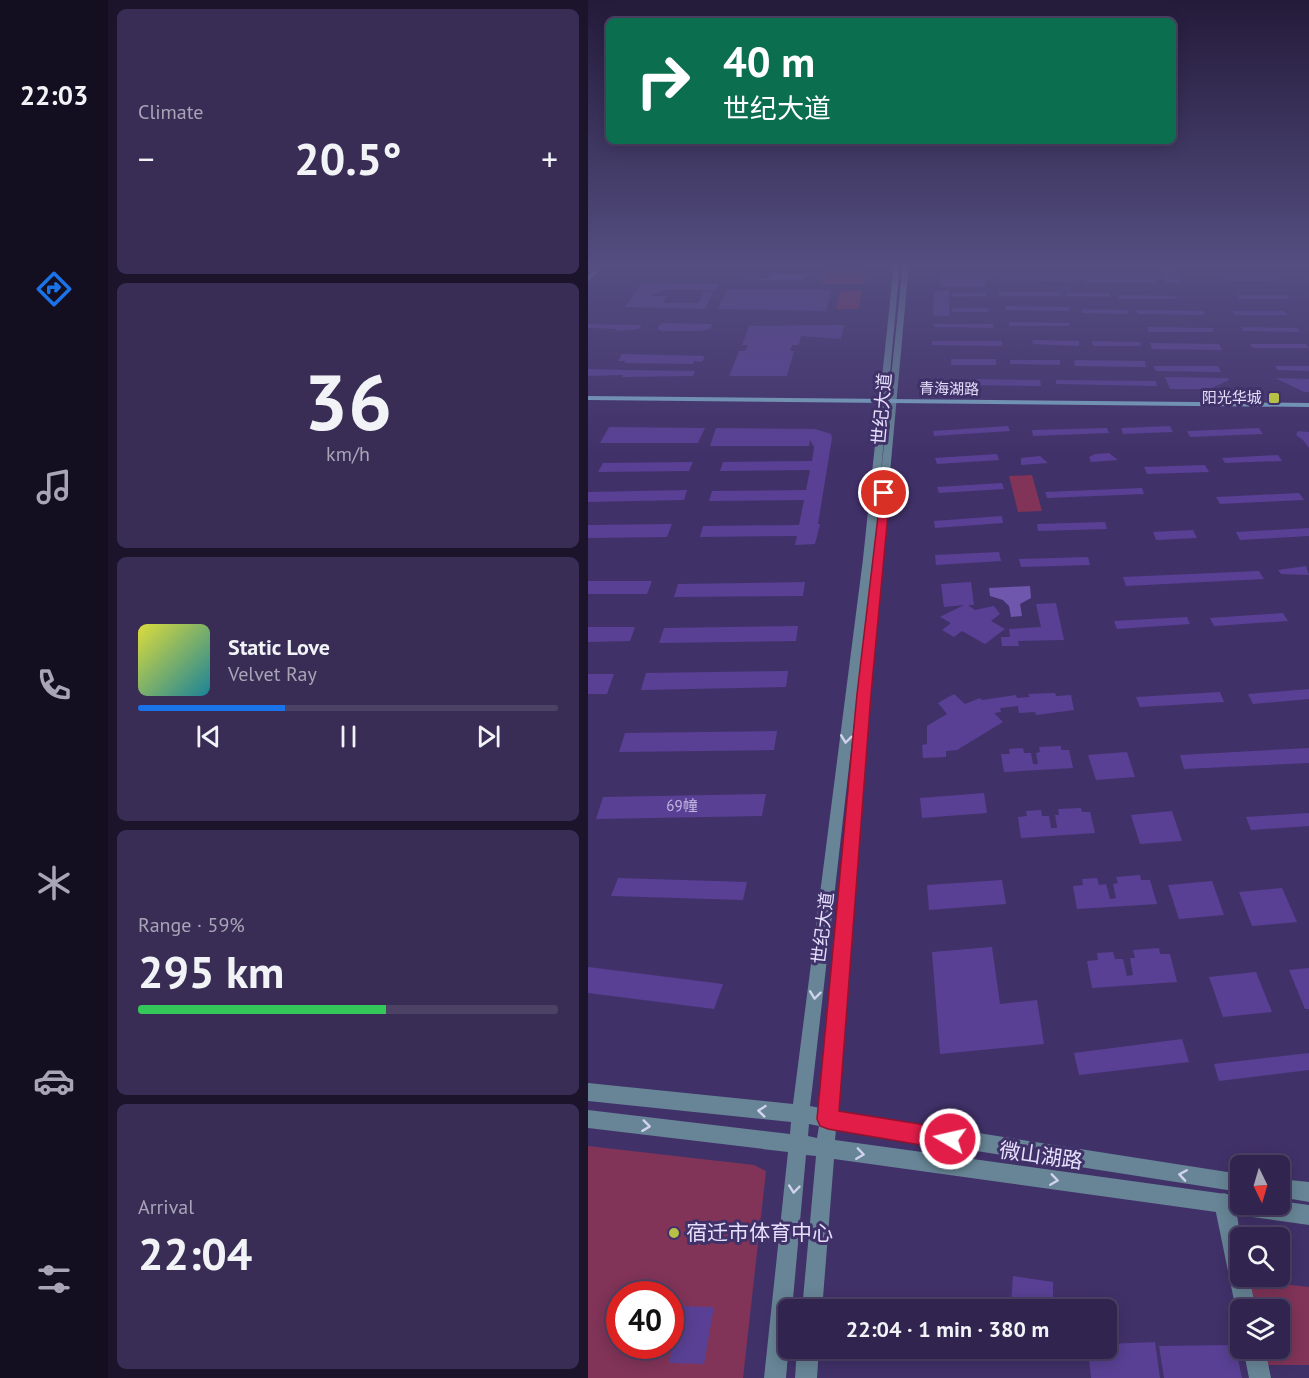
<!DOCTYPE html>
<meta charset="utf-8">
<style>
body{margin:0;font-family:"PT Sans","Noto Sans SC",sans-serif;background:#392d56;color:#f1f3f6;height:100vh;display:flex;flex-direction:column;font-size:22px;white-space:nowrap}
*{box-sizing:border-box;margin:0}
p{font-size:20px;color:#a8a5b7}
.icon{flex:none;width:33px;height:33px;fill:none;stroke:currentColor;stroke-width:2;stroke-linecap:round;stroke-linejoin:round}
.map{position:relative;flex:1;overflow:hidden}
.details{display:flex;flex-direction:column;gap:9px;padding:9px;background:#1b142b;width:480px}
.details>*{flex:none}
.banner{position:absolute;left:18px;top:18px;width:570px;height:126px;border-radius:9px;box-shadow:0 3px 15px #0003,0 0 0 2px #4c4266;background:#0b6e4f;color:#fff;overflow:hidden}
.needle{width:39px;rotate:175deg}
.fabs{position:absolute;left:642px;top:1155px;display:grid;gap:12px}
.fabs a{display:grid;place-items:center;width:60px;height:60px;border-radius:9px;background:#31254f;box-shadow:0 3px 15px #0003,0 0 0 2px #4c4266;font-size:30px}
.speed{position:absolute;left:18px;top:1281px;display:flex;gap:12px;font-size:30px;font-weight:700;text-align:center}
.speed>*{display:grid;place-content:center;width:78px;height:78px;border-radius:50%;background:#31254f;box-shadow:0 3px 15px #0003,0 0 0 2px #4c4266;line-height:1}
.speed .limit{border:9px solid #d22;background:#fff;color:#111}
.pin{position:absolute;display:grid;place-items:center;width:51px;height:51px;color:#fff;margin:-26px;border:3px solid #fff;border-radius:50%;box-shadow:0 2px 6px #0007}
.me{position:absolute;width:66px;margin:-33px;rotate:279deg;stroke-linejoin:round;filter:drop-shadow(0 0 4px #0008)}
.turn{display:flex;align-items:center;gap:21px;height:126px;padding:0 18px;font-size:27px}
.turn .icon{width:78px;height:78px;stroke-width:2.5}
.turn b{display:block;font-size:42px;line-height:51px}
.big{font-size:45px;font-weight:800;line-height:1.1}
.details .widget{flex:1;display:flex;flex-direction:column;justify-content:center;gap:9px;min-width:0;padding:0 21px;border-radius:9px;background:#392d56}
.details .dial{align-items:center;gap:0}
.dial b{font-size:78px;line-height:1}
.song{display:flex;align-items:center;gap:18px}
.cover{width:72px;height:72px;border-radius:9px;background:linear-gradient(135deg,hsl(60 70% 55%),hsl(190 70% 35%))}
.played{height:6px;border-radius:3px;background:linear-gradient(90deg,#1a73e8 35%,#4c4266 35%)}
.keys{display:flex;justify-content:space-around;direction:ltr}
.heat{display:flex;justify-content:space-between;align-items:center;font-size:33px;direction:ltr}
.charge{height:9px;border-radius:4px;background:linear-gradient(90deg,#34c759 59%,#4c4266 0)}
.trip{position:absolute;left:190px;top:1299px;width:339px;height:60px;border-radius:9px;background:#31254f;box-shadow:0 3px 15px #0003,0 0 0 2px #4c4266;font-weight:800;line-height:60px;text-align:center}
main{display:flex;flex:1;min-height:0}
.dock{display:flex;flex-direction:column;width:108px;justify-content:space-around;align-items:center;background:#140f20;color:#a8a5b7}
.dock .icon{width:42px;height:42px}
.dock .on{color:#1a73e8}
.dock b{font-size:27px;color:#f1f3f6}
.map>svg:first-child{display:block}
.green{fill:#813458;fill-rule:evenodd}
.water{fill:#6f57ae}
.building{fill:#594094}
.lines{fill:none;stroke-linecap:round;stroke-linejoin:round}
.minor{fill:#678596;fill-rule:evenodd}
.tertiary{fill:#678596;fill-rule:evenodd}
.secondary{fill:#7dacc7;fill-rule:evenodd}
.oneway{stroke:#d1d2ec}
.route{fill:#e11d48;stroke:#92132f;stroke-width:1.5}
.poi-dot{fill:#b7c148;stroke:#413169;stroke-width:2}
.labels{text-anchor:middle;stroke-width:6;stroke-linejoin:round;paint-order:stroke}
.far-street-label{font-size:15px;fill:#e4dffb;stroke:#413169}
.far-poi-label{font-size:15px;fill:#e4dffb;stroke:#413169;text-anchor:end}
.number-label{font-size:15px;fill:#c1b7e1}
.street-label{font-size:18px;fill:#e4dffb;stroke:#413169}
.near-street-label{font-size:21px;fill:#e4dffb;stroke:#413169}
.near-poi-label{font-size:21px;fill:#e4dffb;stroke:#413169;text-anchor:start}
</style>
<main>
<nav class="dock">
<b>22:03</b>
<svg class="icon on" aria-label="directions" viewBox="0 0 24 24"><path d="M12 3l9 9-9 9-9-9zM9 14v-3h6M13 9l2 2-2 2"/></svg>
<svg class="icon" aria-label="music" viewBox="0 0 24 24"><path d="M9 18V5l10-2v13"/><circle cx="6" cy="18" r="3"/><circle cx="16" cy="16" r="3"/></svg>
<svg class="icon" aria-label="phone" viewBox="0 0 24 24"><path d="M5 4h4l2 5-3 2q2 4 5 5l2-3 5 2v4C11 20 4 13 5 4z"/></svg>
<svg class="icon" aria-label="climate" viewBox="0 0 24 24"><path d="M12 3v18M4 7l16 10M4 17L20 7"/></svg>
<svg class="icon" aria-label="car" viewBox="0 0 24 24"><path d="M5 17H2v-5l4-1 3-4h7l3 4 3 1v5h-3M9 17h6M6 11h13"/><circle cx="7" cy="17" r="2"/><circle cx="17" cy="17" r="2"/></svg>
<svg class="icon" aria-label="filters" viewBox="0 0 24 24"><path d="M4 7h16M4 17h16"/><circle cx="9" cy="7" r="2"/><circle cx="15" cy="17" r="2"/></svg>
</nav>
<section class="details">
<div class="widget"><p>Climate</p>
<div class="heat"><a>−</a><b class="big">20.5°</b><a>+</a></div>
</div>
<div class="widget dial"><b>36</b><p>km/h</p></div>
<div class="widget">
<div class="song"><i class="cover"></i><div><b>Static Love</b><p>Velvet Ray</p></div></div>
<div class="played"></div>
<div class="keys"><svg class="icon" aria-label="previous" viewBox="0 0 24 24"><path d="M18 5L8 12l10 7zM5 5v14"/></svg><svg class="icon" aria-label="pause" viewBox="0 0 24 24"><path d="M8 5v14M16 5v14"/></svg><svg class="icon" aria-label="next" viewBox="0 0 24 24"><path d="M6 5l10 7-10 7zM19 5v14"/></svg></div>
</div>
<div class="widget"><p>Range · 59%</p><b class="big">295 km</b><div class="charge"></div></div>
<div class="widget"><p>Arrival</p><b class="big">22:04</b></div>
</section>
<div class="map">
<svg width="721" height="1378" viewBox="0 0 721 1378">
<rect width="100%" height="100%" fill="#413169"/>
<path class="green" d="M183,263h77l-1,5h-17v-3l-34,5z
M237,269h41l-2,15h-43z
M274,290l-3,19h-23l4,-18z
M444,475l10,36 -24,1 -9,-36z
M0,1146l166,19 12,6 -23,207h-155zM32,1294h50v52h-50z
M661,1280l60,7v78h-41l-3,-16 15,-1v-38l-24,-1z"/>
<path class="water" d="M187,273l33,2 -5,5h-62l24,-1z
M442,586l1,12 -11,6 2,12 -11,1 -2,-11 -6,-6 -13,-4 -1,-8z"/>
<path class="building" d="M61,263h77l9,1 -2,5h-88z
M569,269h18l6,14h-16z
M361,274h36v13h-45v-11h9z
M416,277l71,1 1,4 -72,-2z
M638,278h49l2,3h-49z
M496,279h71l1,4 -71,-1z
M53,283l78,1 -3,6h-52l-13,6h17l-5,7h35l6,-11h9l-8,17 -80,-2z
M139,289l105,1 -6,21 -108,-2z
M356,290h5v26h-16l1,-24z
M411,292h61l1,4h-62z
M363,293h34l1,3 -34,1z
M478,293h44l1,4 -44,-1z
M529,295l57,1 2,3h-58z
M648,295h50l3,4h-51z
M417,306l64,1 1,4 -65,-1z
M364,308h36l1,4h-36z
M494,309l45,1 1,4 -46,-1z
M548,310l67,1 2,4 -67,-1z
M645,311h51l3,4h-52z
M421,322l60,1 1,3h-61z
M73,323l52,1 -3,5 -10,2h-38l-5,-2z
M0,324l54,1 -4,4 -22,2 1,-2 -29,-1z
M346,324h59l1,4 -60,-1z
M256,325l-3,14 -40,-3 -2,9h-7l-2,6h4l-7,25h-58l10,-25h6l3,-6h-6l7,-19z
M559,327l65,1 2,4h-65z
M653,327l56,1 3,4 -57,-1z
M444,340l47,1v5l-46,-2z
M344,341h70v5l-70,-1z
M504,341l48,1 1,4h-48z
M562,343l69,1 3,6 -70,-1z
M662,344h56l3,4h-56z
M34,354l83,2 -3,6 -8,-1 -1,3 -69,-1 2,-2h-8z
M363,359h45v6h-45z
M422,360h50v5l-50,-1z
M486,360l71,1 1,6 -71,-1z
M565,366h65l3,6 -65,-1z
M687,366h34v5l-32,-1z
M0,369l38,1 69,1 -2,5 -71,1 1,-2 -35,1z
M577,377l63,1 1,2 -19,9h-40z
M687,378l34,1v13h-5z
M377,379l75,1 1,6 -76,-1z
M468,380l100,1 1,5 -101,-2z
M420,426l2,5 -76,5 -1,-5z
M582,426l3,6 -50,2 -2,-6z
M21,427l96,1 -7,15h-98z
M128,428l99,1 16,5 1,4 -14,86h2l-5,20 -20,1 2,-9 -97,1 3,-11 96,-1 5,-25 -95,1 3,-10 94,-1 4,-20 -90,1 3,-9 89,-1 2,-14 -4,-7 -1,6h-99z
M519,428l2,5 -76,3 -1,-6z
M671,428l4,6 -73,3 -3,-6z
M710,431l11,1v16l-6,-8 -7,-5z
M521,453l9,7 -27,2 -2,-5 6,-3z
M409,454l2,6 -62,4 -2,-6z
M690,455l4,6 -57,2 -3,-5z
M452,456l8,7 -27,2v-7z
M105,462l-4,9 -91,1 5,-9z
M617,465l4,7 -62,2 -3,-7z
M414,483l2,6 -65,4 -2,-6z
M554,488l2,6 -97,4 -2,-6z
M99,490l-3,10 -96,2v-10z
M711,493l5,7 -84,4 -4,-7z
M414,516l1,7 -68,5 -1,-7z
M517,522l2,7 -69,2 -1,-7z
M84,524l-5,13 -79,1v-13z
M721,528v8l-69,4 -4,-8z
M605,530l4,8 -41,2 -3,-8z
M411,552l2,9 -65,4 -1,-10z
M500,557l2,8 -69,2 -2,-8z
M718,566l3,9 -28,-1 -3,-4z
M671,571l5,8 -138,7 -3,-9z
M0,581h64l-5,13h-59z
M217,582l-2,14 -129,1 4,-13z
M383,582l3,23h-6l7,5 19,-4 6,8 -9,7 14,8 -20,15 -23,-13 -8,6 -12,-7 9,-7 -11,-6 24,-12 -20,2 -3,-23z
M468,603l8,37 -46,1 1,5h-17l-1,-9h9l-1,-8 32,-2 -5,-23z
M695,613l5,8 -74,5 -4,-8z
M599,617l3,7 -73,5 -3,-8z
M210,626l-2,15 -137,2 5,-15z
M0,627h47l-5,14 -42,1z
M200,671l-2,16 -145,3 5,-17z
M0,674h26l-7,20h-19z
M721,689v10l-56,5 -5,-10z
M632,692l4,10 -84,5 -4,-10z
M467,693l1,3 15,-1 3,15 -38,5 -1,-3 -16,1 -1,-7 -18,2 1,4 -7,1 9,9 -46,28 -11,1v6l-23,1 -1,-13 5,-1v-18l20,-12 -9,-11 16,-9 11,10 15,-6 2,2 34,-5 1,3 13,-1 -2,-3z
M189,731l-3,19 -155,2 6,-19z
M473,746v4h8l4,18 -69,4 -3,-18h9l-1,-5 14,-1 1,5h7l2,11h5l-2,-11 4,-1 -1,-5z
M721,748v15l-125,6 -4,-14z
M539,752l8,25 -39,3 -8,-25z
M396,793l3,20 -65,5 -2,-20z
M178,794l-4,22 -166,3 7,-22z
M493,808l1,4h8l5,21 -74,5 -3,-21 9,-1 -1,-5 15,-1 1,6h7l2,12h6l-2,-13h4l-1,-6z
M584,811l10,30 -42,3 -9,-29z
M721,813v13l-58,4 -5,-13z
M552,875l1,5h9l7,24 -80,5 -4,-23 10,-1 -1,-6 15,-1 2,7 7,-1 4,15 6,-1 -3,-14 5,-1 -2,-6z
M30,878l129,4 -4,18 -132,-4z
M414,880l4,24 -77,6 -2,-25z
M624,881l12,34 -45,4 -11,-34z
M694,888l15,34 -45,4 -13,-34z
M404,947l8,57 37,-4 7,44 -104,10 -8,-102z
M571,948l1,6h10l7,28 -85,6 -5,-27 11,-1 -1,-7 16,-1 2,7h8l4,17 6,-1 -3,-17h5l-2,-8z
M0,967l135,17 -9,25 -126,-16z
M721,968v41h-4l-16,-39z
M668,972l16,40 -49,5 -14,-40z
M594,1039l7,23 -110,13 -5,-22z
M721,1053v17l-90,11 -5,-17z
M425,1276l40,6v28l-42,-7z
M92,1306l34,1 -10,57 -35,-1z
M567,1342l5,36h-69l-3,-30h19v-4z
M647,1345l7,33h-78l-5,-32z"/>
<g class="lines">
<path class="minor" d="M12,263h7l-19,19v-6z
M636,1193l7,3c11,26 9,53 9,80h9l7,34h-16v8l-4,-8 -22,-107 3,-7z
M655,1348h22l6,30h-22z"/>
<path class="tertiary" d="M306,263h6l-20,220 23,-220h6l-39,431 -32,417 402,63v18l-404,-63 -1,11 405,56v8h40v-3l29,4v20l-475,-66 -12,151h-20l14,-154 -10,-1 -14,155h-3v33l-3,35h-22l24,-226 -200,-24v-18l202,24 1,-12 -203,-21v-18l205,21 70,-545zM274,653l-4,41 -38,414 -10,-2 2,-16zM221,1124l10,2 -2,12 -9,-2z
M692,1179l29,3v20l-29,-5z
M209,1348h22l-2,30h-22z"/>
<path class="secondary" d="M0,396l721,7v4l-721,-7z"/>
</g>
<defs><path id="oneway-chevron" d="M-2-3.5L2.5 0L-2 3.5" fill="none" stroke-width="1.6" stroke-linecap="round" stroke-linejoin="round" transform="scale(1.5)"/></defs>
<g class="oneway">
<use href="#oneway-chevron" transform="translate(258 739) rotate(97)"/>
<use href="#oneway-chevron" transform="translate(227 995) rotate(97)"/>
<use href="#oneway-chevron" transform="translate(174 1111) rotate(-174)"/>
<use href="#oneway-chevron" transform="translate(58 1126) rotate(7)"/>
<use href="#oneway-chevron" transform="translate(272 1154) rotate(8)"/>
<use href="#oneway-chevron" transform="translate(595 1175) rotate(-171)"/>
<use href="#oneway-chevron" transform="translate(466 1180) rotate(8)"/>
<use href="#oneway-chevron" transform="translate(206 1189) rotate(96)"/>
</g>
<linearGradient id="sky" x2="0" y2="1"><stop stop-color="#241b3a"/><stop offset="0.58" stop-color="#544e81"/><stop offset="1" stop-color="#544e81" stop-opacity="0"/></linearGradient>
<rect width="721" height="456" fill="url(#sky)"/>
<path class="route" d="M293,491l9,2 -19,201 -32,417 111,18 7,3 3,7 -3,8 -7,3 -122,-21 -8,-3 -3,-7 40,-425z"/>
<g class="poi-dot">
<rect x="680" y="392" width="12" height="12" rx="3"/>
<circle cx="86" cy="1233" r="6"/>
</g>
<g class="labels">
<g class="far-street-label">
<text transform="translate(361 389) rotate(1)" y="5">青海湖路</text>
</g>
<g class="far-poi-label">
<text x="674" y="403">阳光华城</text>
</g>
<g class="number-label">
<text x="94" y="811">69幢</text>
</g>
<g class="street-label">
<text transform="translate(294 409) rotate(-85)" y="6">世纪大道</text>
<text transform="translate(235 928) rotate(-83)" y="6">世纪大道</text>
</g>
<g class="near-street-label">
<text transform="translate(453 1156) rotate(8)" y="7">微山湖路</text>
</g>
<g class="near-poi-label">
<text x="98" y="1240">宿迁市体育中心</text>
</g>
</g>
</svg>
<div class="fabs">
<a><svg class="needle" viewBox="-14 -14 28 28"><path d="M0-13l5 13h-10z" fill="#e53935"/><path d="M0 13l5-13h-10z" fill="#a8a5b7"/></svg></a>
<a><svg class="icon" aria-label="search" viewBox="0 0 24 24"><circle cx="10" cy="10" r="6"/><path d="M15 15l6 6"/></svg></a>
<a><svg class="icon" aria-label="layers" viewBox="0 0 24 24"><path d="M12 4l9 5-9 5-9-5zM3 14l9 5 9-5"/></svg></a>
</div>
<div class="speed"><div class="limit">40</div></div>
<div class="pin" style="left:296px;top:493px;background:#d93025"><svg class="icon" aria-label="arrive" viewBox="0 0 24 24"><path d="M6 21V4h12l-3 4 3 4H6"/></svg></div>
<svg class="me" style="left:362px;top:1139px" viewBox="-20 -20 40 40"><circle r="17" fill="#e11d48" stroke="#fff" stroke-width="3"/><path d="M0-11L8 9 0 5-8 9z" fill="#fff"/></svg>
<div class="trip">22:04 · 1 min · 380 m</div>
<div class="banner">
<div class="turn"><svg class="icon" aria-label="right" viewBox="0 0 24 24"><path d="M7 20v-9h11M14 6l5 5-5 5"/></svg><div><b>40 m</b>世纪大道</div></div>
</div>
</div>
</main>
